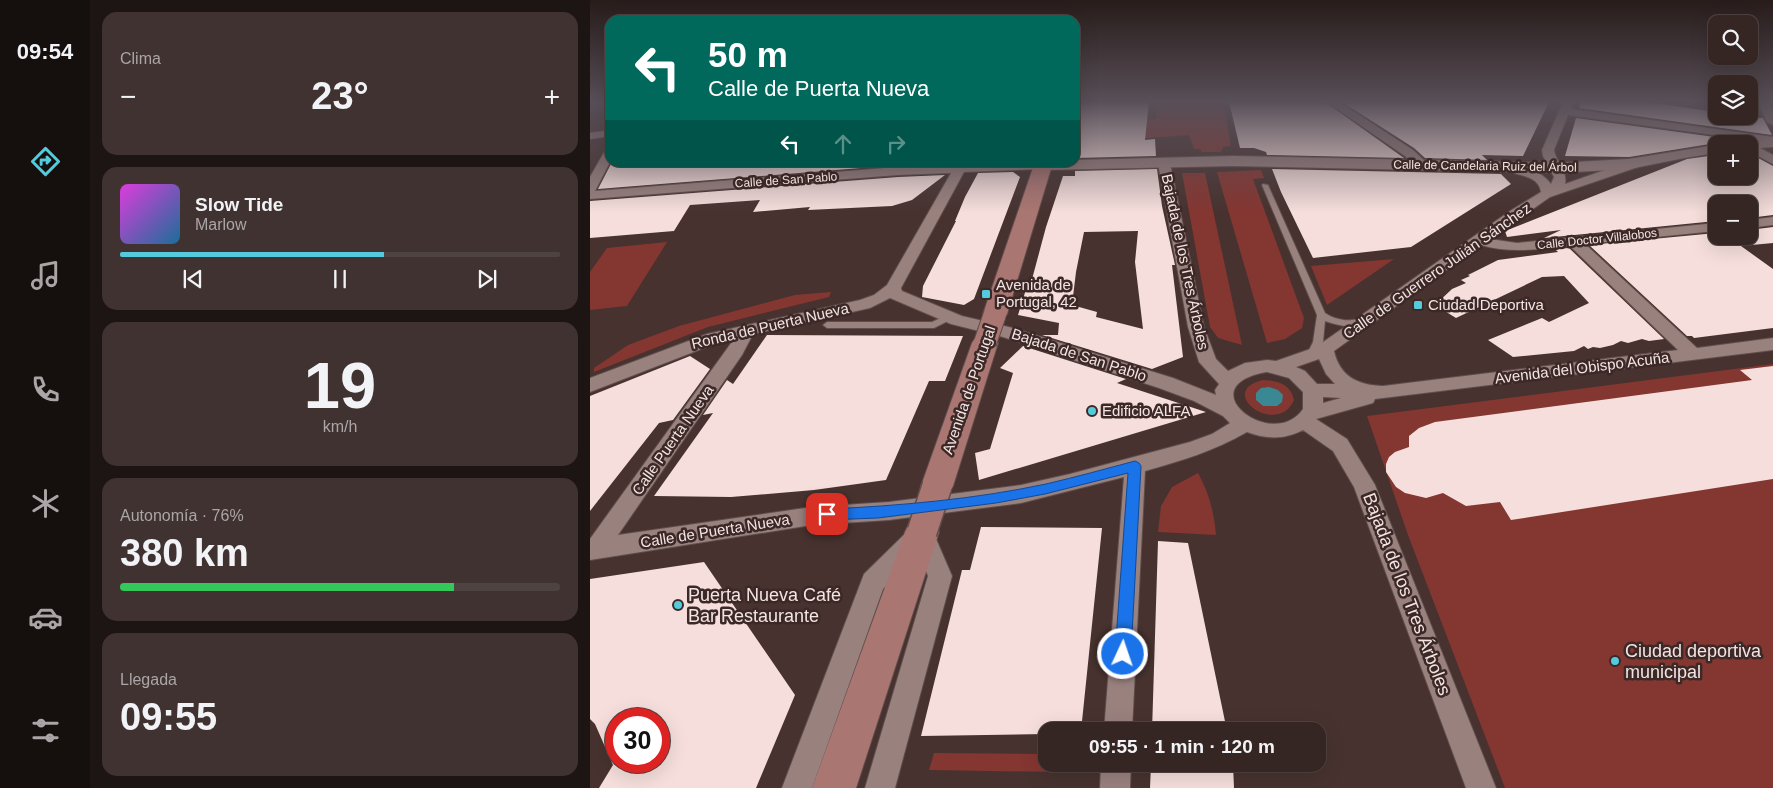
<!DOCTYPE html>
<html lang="es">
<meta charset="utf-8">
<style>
body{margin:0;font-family:Helvetica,sans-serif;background:#403230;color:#f1f3f6;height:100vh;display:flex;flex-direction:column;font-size:19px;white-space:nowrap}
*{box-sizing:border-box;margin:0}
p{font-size:16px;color:#aaa5a6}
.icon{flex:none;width:28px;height:28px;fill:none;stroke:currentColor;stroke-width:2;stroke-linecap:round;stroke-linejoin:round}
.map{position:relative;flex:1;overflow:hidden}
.side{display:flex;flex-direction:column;gap:12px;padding:12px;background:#1d1513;width:500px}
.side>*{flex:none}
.guide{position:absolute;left:15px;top:15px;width:475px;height:152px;border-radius:15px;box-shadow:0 5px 20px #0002,0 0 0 1px #4f4341;background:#00695c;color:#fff;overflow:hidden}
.controls{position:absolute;left:1118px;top:15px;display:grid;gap:10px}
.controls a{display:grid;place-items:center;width:50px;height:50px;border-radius:10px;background:#352623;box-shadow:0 5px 20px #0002,0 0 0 1px #4f4341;font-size:25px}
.speed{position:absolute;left:15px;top:708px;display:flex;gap:10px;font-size:25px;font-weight:700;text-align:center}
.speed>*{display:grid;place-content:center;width:65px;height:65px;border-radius:50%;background:#352623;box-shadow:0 5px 20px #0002,0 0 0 1px #4f4341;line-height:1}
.speed .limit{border:8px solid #d22;background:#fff;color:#111}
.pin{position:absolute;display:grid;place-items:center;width:42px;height:42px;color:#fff;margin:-21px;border-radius:10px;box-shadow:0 2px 8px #0006}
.me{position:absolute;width:55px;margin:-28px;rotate:3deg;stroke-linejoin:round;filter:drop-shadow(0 0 4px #0008)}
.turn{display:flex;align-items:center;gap:18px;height:105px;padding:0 20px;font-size:22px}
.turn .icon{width:65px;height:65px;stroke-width:2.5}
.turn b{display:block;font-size:35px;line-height:42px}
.lanes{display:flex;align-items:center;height:48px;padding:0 20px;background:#0003;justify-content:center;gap:25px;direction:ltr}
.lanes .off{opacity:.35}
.big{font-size:38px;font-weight:700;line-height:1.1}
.side .widget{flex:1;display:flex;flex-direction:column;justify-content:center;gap:8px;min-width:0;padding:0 18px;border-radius:15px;background:#403230}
.side .dial{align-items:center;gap:0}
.dial b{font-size:65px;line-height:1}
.song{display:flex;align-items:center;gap:15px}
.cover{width:60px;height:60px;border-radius:8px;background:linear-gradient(135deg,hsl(300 70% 55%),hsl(200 70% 35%))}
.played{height:5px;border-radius:2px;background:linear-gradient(90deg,#54cadc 60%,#4f4341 60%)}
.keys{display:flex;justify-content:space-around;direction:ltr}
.heat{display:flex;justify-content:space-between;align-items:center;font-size:28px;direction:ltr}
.charge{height:8px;border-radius:4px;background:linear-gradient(90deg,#34c759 76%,#4f4341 0)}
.trip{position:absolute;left:448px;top:722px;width:288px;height:50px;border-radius:15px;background:#352623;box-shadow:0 5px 20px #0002,0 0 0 1px #4f4341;font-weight:700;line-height:50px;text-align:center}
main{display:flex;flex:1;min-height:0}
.dock{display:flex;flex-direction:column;width:90px;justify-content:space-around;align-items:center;background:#150f0e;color:#aaa5a6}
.dock .icon{width:35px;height:35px}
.dock .on{color:#54cadc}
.dock b{font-size:22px;color:#f1f3f6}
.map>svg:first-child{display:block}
.green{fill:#843631}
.water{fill:#3a8894}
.building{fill:#f5dedb;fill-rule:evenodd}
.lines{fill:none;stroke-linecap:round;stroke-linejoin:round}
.service-casing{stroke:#5f4e4c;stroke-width:2}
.minor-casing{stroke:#5f4e4c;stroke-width:2}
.tertiary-casing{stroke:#5f4e4c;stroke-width:2}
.secondary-casing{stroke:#5f4e4c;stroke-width:2}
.service{fill:#99817e;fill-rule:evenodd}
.minor{fill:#99817e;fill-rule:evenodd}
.tertiary{fill:#99817e;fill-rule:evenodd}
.secondary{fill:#aa7672;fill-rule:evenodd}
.secondary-bridge-far1-casing{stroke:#5f4e4c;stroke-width:24;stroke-linecap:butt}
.secondary-bridge-casing{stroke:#5f4e4c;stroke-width:32;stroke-linecap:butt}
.secondary-bridge-far1{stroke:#aa7672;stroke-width:22}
.secondary-bridge{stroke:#aa7672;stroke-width:29}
.route{fill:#1a73e8;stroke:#114b97}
.poi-dot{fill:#54cadc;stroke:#3c2826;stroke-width:2}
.labels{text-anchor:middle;stroke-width:5;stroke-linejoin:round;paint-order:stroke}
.far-street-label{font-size:12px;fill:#f2e4e2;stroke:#3c2826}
.street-label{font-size:15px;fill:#f2e4e2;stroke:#3c2826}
.poi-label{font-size:15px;fill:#f2e4e2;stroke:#3c2826;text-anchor:start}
.near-street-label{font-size:18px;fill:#f2e4e2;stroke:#3c2826}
.near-poi-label{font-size:18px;fill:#f2e4e2;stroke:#3c2826;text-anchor:start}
</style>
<main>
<nav class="dock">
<b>09:54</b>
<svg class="icon on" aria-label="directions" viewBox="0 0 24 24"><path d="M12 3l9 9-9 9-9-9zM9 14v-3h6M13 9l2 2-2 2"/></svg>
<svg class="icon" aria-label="music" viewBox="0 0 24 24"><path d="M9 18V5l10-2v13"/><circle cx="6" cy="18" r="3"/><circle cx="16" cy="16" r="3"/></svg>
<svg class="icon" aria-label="phone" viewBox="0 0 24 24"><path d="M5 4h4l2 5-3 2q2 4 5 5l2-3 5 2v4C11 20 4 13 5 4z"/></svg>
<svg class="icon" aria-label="climate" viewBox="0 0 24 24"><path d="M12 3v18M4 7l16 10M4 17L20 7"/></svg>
<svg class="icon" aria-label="car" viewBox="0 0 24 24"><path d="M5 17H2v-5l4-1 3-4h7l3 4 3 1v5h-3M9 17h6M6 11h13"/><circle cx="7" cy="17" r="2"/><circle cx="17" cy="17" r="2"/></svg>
<svg class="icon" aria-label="filters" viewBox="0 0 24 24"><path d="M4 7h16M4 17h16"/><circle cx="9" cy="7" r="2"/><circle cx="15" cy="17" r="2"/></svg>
</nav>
<section class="side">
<div class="widget"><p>Clima</p>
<div class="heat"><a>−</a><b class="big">23°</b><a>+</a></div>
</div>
<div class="widget">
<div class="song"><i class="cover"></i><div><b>Slow Tide</b><p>Marlow</p></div></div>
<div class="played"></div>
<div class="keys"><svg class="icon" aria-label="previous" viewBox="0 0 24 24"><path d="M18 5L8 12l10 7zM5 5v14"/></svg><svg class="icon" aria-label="pause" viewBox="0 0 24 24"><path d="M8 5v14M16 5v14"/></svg><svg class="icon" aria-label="next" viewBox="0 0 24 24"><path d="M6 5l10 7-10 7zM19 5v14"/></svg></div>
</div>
<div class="widget dial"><b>19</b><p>km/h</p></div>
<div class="widget"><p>Autonomía · 76%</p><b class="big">380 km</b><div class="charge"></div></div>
<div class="widget"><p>Llegada</p><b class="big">09:55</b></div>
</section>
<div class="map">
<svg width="1183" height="788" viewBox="0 0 1183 788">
<rect width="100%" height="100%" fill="#47322f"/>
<path class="green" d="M565,102h68l8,44 -8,1 -2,5h-19l-2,-3h-6l-5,-14 -114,8v-23l81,-1z
M671,170l3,8 -11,1 51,139 -2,10 -17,11 -18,4 -50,-171z
M592,173h23l37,172 -24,-7 -8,-11z
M77,242l-40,64 -37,4v-38l17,-24z
M804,259l-67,46 -16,-39z
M241,292l-2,5 -121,30 -114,45v-4l34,-23 51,-19 116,-31z
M1183,364v424h-268l-97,-253 -41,-119z
M673,380c14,0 28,4 31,20 -16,38 -80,-8 -31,-20z
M608,473c11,20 16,39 18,62l-58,-3 3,-26 11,-19z
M344,753l112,1v10h13l-1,8 -129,-2z"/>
<path class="water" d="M679,387l9,3 5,5 -1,7 -5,4h-14l-7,-6v-7l5,-5z"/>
<path class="building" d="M491,102h68l-4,38 10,-1 1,17 -81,2v-31z
M639,102h96l79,56 -137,-3 -1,-3 -12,-4h-14z
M752,102h207l-26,54 -41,-1 5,5 -62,-2 -11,-10z
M991,102h66l69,10v4l47,2 9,17 -193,-27z
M986,118l168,23 -4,3 -24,-1 -87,14 -64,-1z
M1159,153l24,13v49l-24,3v-14h-33v17l-172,17 17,-8 -54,7 -2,-6 182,-72 29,-4v21h33z
M22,162h11l-1,2 16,-2h324l-64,3 -300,24z
M567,169l5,37 13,59h-3l11,92 -31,12 -110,-34h16l1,-12 -41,-8 10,-32h3l15,-56 17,-51h12v-5zM548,231l-3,31 8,67 -47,-12 1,-5 -25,-7 4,-33 8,-40z
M682,169l229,5 10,10 -100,63 -98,11 -32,-66z
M423,172l7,5 -46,122 -10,6 -42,-8 1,-11 33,-65h-1l10,-24 13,-24z
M355,175l-33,25 -20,6 -84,4 2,-3 -57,5 7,-12 -70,5 -16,26 -84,7v-37l308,-24z
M1183,227v16l-32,3 32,23v59l-79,10 -2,-2h-5l-98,-91 127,-12v3h33v-6z
M979,248l95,91 -15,2 -7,-2 -14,4 -7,-2 -8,4 -13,3 -7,-1 -5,2 -4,-3 -10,5 -61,6 -25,-17 54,-22 7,4 40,-19 -25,-27 -22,1 -86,41 -21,-13 17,-16 14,-6 -5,-3 9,-4 -2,-1 30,-15 60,-8 -3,-3z
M177,335l196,1 -18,45h-16l-43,99 -72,10 -83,7 -77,-1 59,-83 -10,2 24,-35 6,4z
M433,346l103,33 -9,4 89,29 -227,68 -4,-27 15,-4 23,-76 -13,-5z
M100,356l20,13 -37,51 -14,3 -69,88v-115z
M1183,366v113l-262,41 -11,-18 -34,4 -23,-13 -17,5 -21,-5 -9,-6 -10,-15v-8l3,-7 6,-5 14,-5v-11l10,-8 16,-6 317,-42 -12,-10z
M391,527l121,1 -21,203h-35v3l-125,2 41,-166h8z
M568,541l30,2 39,188h-75z
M114,562l91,133 -39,93h-157l14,-23 -18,-41 -5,-5v-140zM26,719h43v42h-43z
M561,764h82l1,24h-84z"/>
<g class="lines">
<g class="service-casing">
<path id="service" d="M673,184l5,1 57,128c6,4 12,6 19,7 8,1 19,-3 24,2 -10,9 -31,3 -43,-1l-2,21 -9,16h-6l-2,-2 7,-14 4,-27 -55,-130z
M359,314l3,1 1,2 -1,2 -18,9h-107l-4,-3 4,-3h105z"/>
</g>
<g class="minor-casing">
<path id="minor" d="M737,102h12l74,48 16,15 -6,4 -4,-1 -14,-12z
M973,102h10l-2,7 202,28v6l-205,-28 -14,35c2,12 14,22 11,34l68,-24h8l2,3 -2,3 -91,31 -60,42 27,4 199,-20v8l-131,13 112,104 76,-10v12l-398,49 -2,4 -57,16 31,20 28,46 121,303h-30l-112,-301 -21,-36 -30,-21c-18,10 -38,9 -56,2 -33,19 -66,29 -102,39l-13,260h-28l20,-254 -103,26 -132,17 -77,5 -222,35v-21l144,-200 -17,4 -127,49v-14l117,-44 153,-34 14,-5 13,-10 64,-112 -53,2 -308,24v-22l16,-28 4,-1v14l-15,29 303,-24 149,-5 2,3 -2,3 -4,1 -79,3 -63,116 1,3 60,25 51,12 160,50 43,17 -1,-5 4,-6 -20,-22 -11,-35 -30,-164 2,-3h8l2,3 34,164 12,32 12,12 17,-8 22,-3 9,1 40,-14 194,-136 31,-19c-3,-19 -25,-14 -35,-24l2,-3c14,-3 35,8 43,19l3,-7 -11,-21 -1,-6zM891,245c30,9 58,4 89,1l108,104 -295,36c-25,-1 -43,-9 -49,-35zM300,298l61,26 52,13 156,51 35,13 29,15 7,7 -18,11 -22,8 -120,32 -49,11 -132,17 -77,5 -194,28 124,-180 11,-21 117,-26zM729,359l7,15 9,10h-18l-12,-13 -9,-4zM677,372l22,6 14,14v17c-30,44 -117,-23 -36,-37zM733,397l18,1 -18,5z
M1168,102h10l5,9v14l-6,-3z
M20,130v6l-20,3v-6z
M1159,142l24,13v9l-24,-13v-7h-4z
M1183,217v8l-24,3v-8z
M332,522l8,3 22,51 -57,212h-30l63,-212 -10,-25 -35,38 -71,199h-30l82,-214 50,-49z
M511,764h30l-1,24h-30z"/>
</g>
<g class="tertiary-casing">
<path id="tertiary" d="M1183,139v8l-24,2v-5h-7l7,-3z
M1126,145v8l-32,5 -55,11 -73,4 -323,-7 -190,4 -5,-2 -3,-3 2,-3h38v-2l158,-4 323,7 73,-4z"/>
</g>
<g class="secondary-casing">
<path id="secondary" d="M445,162h18l-46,152 -3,5 -9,3 -9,-3 -3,-5z
M395,335l9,2 4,6 -45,143 -5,9 -11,4 -11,-4 -5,-9 51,-143 4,-6z
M332,518l12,4 5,10 -83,256h-44l93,-256 5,-10z"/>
</g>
<use href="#service" class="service"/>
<use href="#minor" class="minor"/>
<use href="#tertiary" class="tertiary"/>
<use href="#secondary" class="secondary"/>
<g class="secondary-bridge-far1-casing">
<path id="secondary-bridge-far1" d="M395,343l10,-29"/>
</g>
<g class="secondary-bridge-casing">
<path id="secondary-bridge" d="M332,532l15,-46"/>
</g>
<use href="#secondary-bridge-far1" class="secondary-bridge-far1"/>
<use href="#secondary-bridge" class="secondary-bridge"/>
</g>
<linearGradient id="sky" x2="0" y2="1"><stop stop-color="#271c1a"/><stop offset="0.48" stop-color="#584f58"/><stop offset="1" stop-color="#584f58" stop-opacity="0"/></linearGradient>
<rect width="1183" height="212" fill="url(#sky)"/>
<path class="route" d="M545,461l4,2 2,3 -10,188 -2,6 -6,2 -6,-2 -2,-6 13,-181 -83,21 -49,9 -118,15 -51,2 -5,-2 -2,-4 2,-4 5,-1c71,-3 149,-10 219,-25 30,-7 59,-15 89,-23z"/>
<g class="poi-dot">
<rect x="391" y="289" width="10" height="10" rx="2.5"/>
<rect x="823" y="300" width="10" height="10" rx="2.5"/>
<circle cx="502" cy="411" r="5"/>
<circle cx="88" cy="605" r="5"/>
<circle cx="1025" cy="661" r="5"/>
</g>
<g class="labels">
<g class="far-street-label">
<text transform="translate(895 166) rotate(1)" y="4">Calle de Candelaria Ruiz del Árbol</text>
<text transform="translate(196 180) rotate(-4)" y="4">Calle de San Pablo</text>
<text transform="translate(1007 239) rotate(-6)" y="4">Calle Doctor Villalobos</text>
</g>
<g class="street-label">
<text transform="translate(595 262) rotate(78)" y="5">Bajada de los Tres Árboles</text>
<text transform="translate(847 271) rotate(-35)" y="5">Calle de Guerrero Julián Sánchez</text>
<text transform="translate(180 326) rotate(-13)" y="5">Ronda de Puerta Nueva</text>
<text transform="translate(489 355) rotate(18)" y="5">Bajada de San Pablo</text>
<text transform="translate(992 368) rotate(-7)" y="5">Avenida del Obispo Acuña</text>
<text transform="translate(379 390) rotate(-71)" y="5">Avenida de Portugal</text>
<text transform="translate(83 440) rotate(-55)" y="5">Calle Puerta Nueva</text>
<text transform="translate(125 531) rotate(-9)" y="5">Calle de Puerta Nueva</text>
</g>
<g class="poi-label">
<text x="406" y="290">Avenida de<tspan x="406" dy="17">Portugal, 42</tspan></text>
<text x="838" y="310">Ciudad Deportiva</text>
<text x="512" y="416">Edificio ALFA</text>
</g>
<g class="near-street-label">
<text transform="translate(817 594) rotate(69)" y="6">Bajada de los Tres Árboles</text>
</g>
<g class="near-poi-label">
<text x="98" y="601">Puerta Nueva Café<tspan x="98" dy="21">Bar Restaurante</tspan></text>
<text x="1035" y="657">Ciudad deportiva<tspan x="1035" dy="21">municipal</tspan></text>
</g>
</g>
</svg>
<div class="controls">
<a><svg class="icon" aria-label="search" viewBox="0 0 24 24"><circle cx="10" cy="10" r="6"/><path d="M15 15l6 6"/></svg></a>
<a><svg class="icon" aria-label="layers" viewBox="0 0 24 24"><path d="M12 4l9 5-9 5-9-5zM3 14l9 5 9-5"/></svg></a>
<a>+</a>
<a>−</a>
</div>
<div class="speed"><div class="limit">30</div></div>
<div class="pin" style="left:237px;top:514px;background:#d93025"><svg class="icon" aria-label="arrive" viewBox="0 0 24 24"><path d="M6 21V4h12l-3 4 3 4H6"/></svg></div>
<svg class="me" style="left:533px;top:654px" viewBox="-20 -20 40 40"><circle r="17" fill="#1a73e8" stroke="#fff" stroke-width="3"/><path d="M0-11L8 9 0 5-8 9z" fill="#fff"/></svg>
<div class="trip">09:55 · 1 min · 120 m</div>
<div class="guide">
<div class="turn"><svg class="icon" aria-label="left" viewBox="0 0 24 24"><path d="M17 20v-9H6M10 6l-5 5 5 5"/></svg><div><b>50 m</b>Calle de Puerta Nueva</div></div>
<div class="lanes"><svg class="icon" aria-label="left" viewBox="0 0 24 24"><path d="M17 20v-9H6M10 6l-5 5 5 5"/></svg><svg class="icon off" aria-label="ahead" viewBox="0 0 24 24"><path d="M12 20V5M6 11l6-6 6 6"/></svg><svg class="icon off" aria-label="right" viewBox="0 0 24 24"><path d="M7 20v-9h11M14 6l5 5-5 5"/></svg></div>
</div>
</div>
</main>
